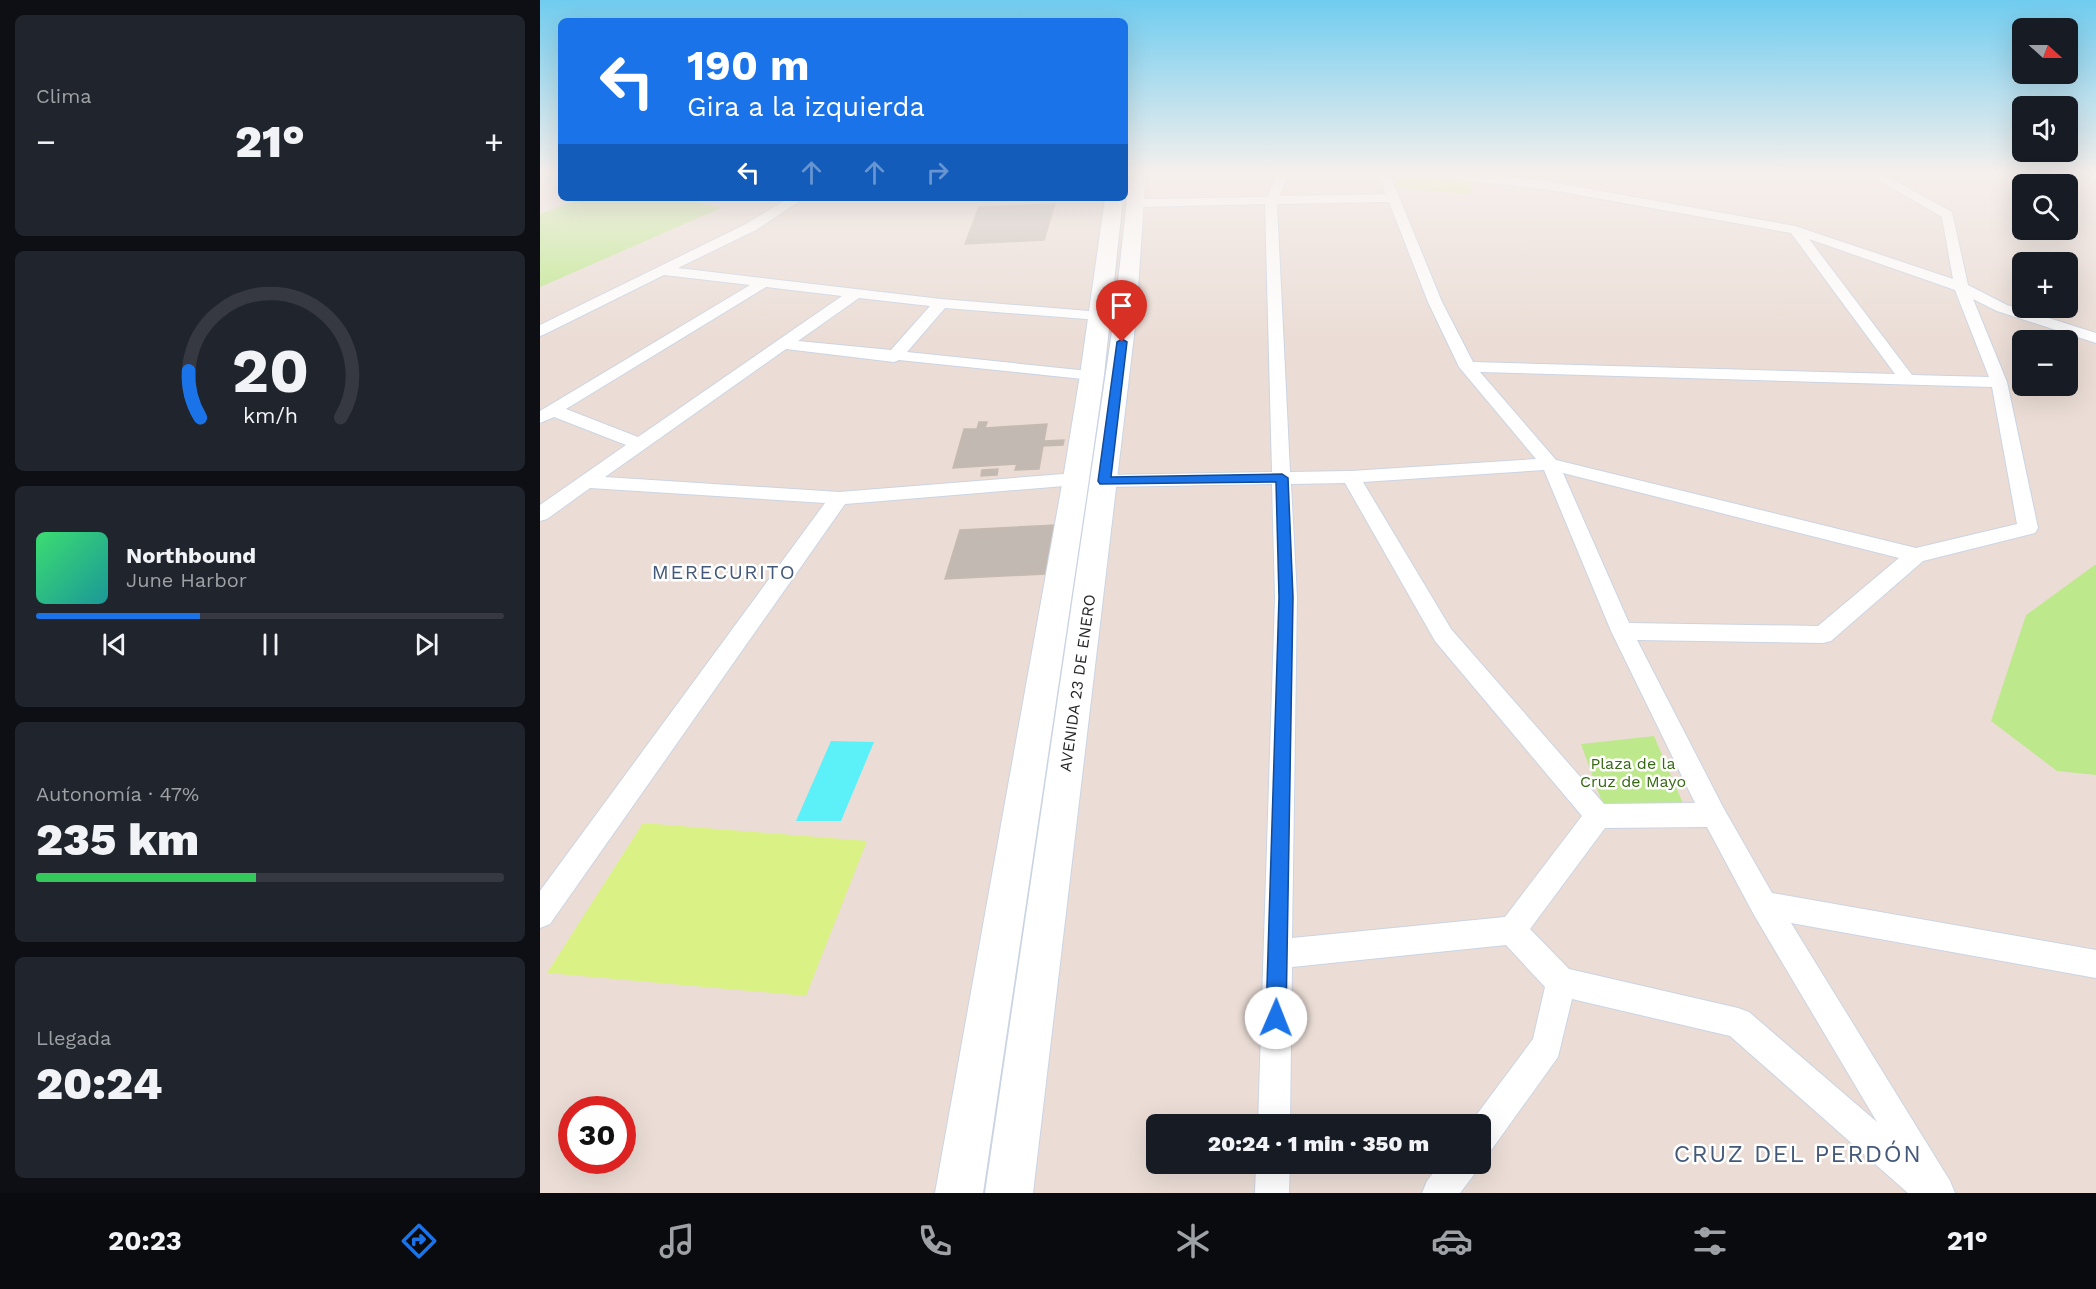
<!DOCTYPE html>
<html lang="es">
<meta charset="utf-8">
<style>
body{margin:0;font-family:"Work Sans",sans-serif;background:#20242c;color:#f1f3f6;height:100vh;display:flex;flex-direction:column;font-size:22px;white-space:nowrap}
*{box-sizing:border-box;margin:0}
p{font-size:20px;color:#9ea1a6}
.icon{flex:none;width:33px;height:33px;fill:none;stroke:currentColor;stroke-width:2;stroke-linecap:round;stroke-linejoin:round}
.map{position:relative;flex:1;overflow:hidden}
.side{display:flex;flex-direction:column;gap:15px;padding:15px;background:#0d0f14;width:540px}
.side>*{flex:none}
.guide{position:absolute;left:18px;top:18px;width:570px;height:183px;border-radius:9px;box-shadow:0 6px 24px #0002;background:#1a73e8;color:#fff;overflow:hidden}
.needle{width:39px;rotate:111deg}
.fabs{position:absolute;left:1472px;top:18px;display:grid;gap:12px}
.fabs a{display:grid;place-items:center;width:66px;height:66px;border-radius:9px;background:#171b24;box-shadow:0 6px 24px #0002;font-size:30px}
.speed{position:absolute;left:18px;top:1096px;display:flex;gap:12px;font-size:30px;font-weight:700;text-align:center}
.speed>*{display:grid;place-content:center;width:78px;height:78px;border-radius:50%;background:#171b24;box-shadow:0 6px 24px #0002;line-height:1}
.speed .limit{border:9px solid #d22;background:#fff;color:#111}
.pin{position:absolute;display:grid;place-items:center;width:51px;height:51px;color:#fff;margin:-62px -26px;border-radius:50% 50% 50% 0;rotate:-45deg;box-shadow:0 0 6px #0007}
.pin .icon{rotate:45deg}
.me{position:absolute;width:66px;margin:-33px;rotate:1deg;stroke-linejoin:round;filter:drop-shadow(0 0 4px #0008)}
.turn{display:flex;align-items:center;gap:21px;height:126px;padding:0 30px;font-size:27px}
.turn .icon{width:78px;height:78px;stroke-width:2.5}
.turn b{display:block;font-size:42px;line-height:51px}
.lanes{display:flex;align-items:center;height:57px;padding:0 30px;background:#0003;justify-content:center;gap:30px;direction:ltr}
.lanes .off{opacity:.35}
.big{font-size:45px;font-weight:800;line-height:1.1}
.side .tile{flex:1;display:flex;flex-direction:column;justify-content:center;gap:9px;min-width:0;padding:0 21px;border-radius:9px;background:#20242c}
.side .dial{align-items:center;gap:0}
.dial svg{height:156px;overflow:visible;fill:none;stroke:#363941;stroke-width:7;stroke-linecap:round;text-anchor:middle}
.dial text{fill:#f1f3f6;stroke:none}
.song{display:flex;align-items:center;gap:18px}
.cover{width:72px;height:72px;border-radius:9px;background:linear-gradient(135deg,hsl(140 70% 55%),hsl(180 70% 35%))}
.played{height:6px;border-radius:3px;background:linear-gradient(90deg,#1a73e8 35%,#363941 35%)}
.keys{display:flex;justify-content:space-around;direction:ltr}
.heat{display:flex;justify-content:space-between;align-items:center;font-size:33px;direction:ltr}
.charge{height:9px;border-radius:4px;background:linear-gradient(90deg,#34c759 47%,#363941 0)}
.trip{position:absolute;left:606px;top:1114px;width:345px;height:60px;border-radius:9px;background:#171b24;box-shadow:0 6px 24px #0002;font-weight:800;line-height:60px;text-align:center}
.tab-bar{display:flex;height:96px;justify-content:space-around;align-items:center;background:#090b0e;color:#9ea1a6}
.tab-bar .icon{width:42px;height:42px}
.tab-bar .active{color:#1a73e8}
.tab-bar b{font-size:27px;color:#f1f3f6}
main{display:flex;flex:1;min-height:0}
.map>svg:first-child{display:block}
.green{fill:#bee88c}
.pitch{fill:#daf186}
.water{fill:#5cf0f9}
.building{fill:#c2b9b2;stroke:#c6bab0;stroke-width:1.5}
.lines{fill:none;stroke-linecap:round;stroke-linejoin:round}
.street-casing{stroke:#cbd4e2;stroke-width:2}
.secondary-casing{stroke:#cbd4e2;stroke-width:2}
.street{fill:#fff;fill-rule:evenodd}
.secondary{fill:#fff;fill-rule:evenodd}
.route{fill:#1a73e8;stroke:#114b97;stroke-width:1.5}
.labels{text-anchor:middle;stroke-width:5;stroke-linejoin:round;paint-order:stroke}
.street-label{font-size:16px;fill:#262626;stroke:#fff}
.park-label{font-size:16px;fill:#356812;stroke:#fff}
.quarter-label{font-size:20px;letter-spacing:1.5px;fill:#44597a;stroke:#fff}
.near-quarter-label{font-size:24px;letter-spacing:1.5px;fill:#44597a;stroke:#fff}
</style>
<main>
<section class="side">
<div class="tile"><p>Clima</p>
<div class="heat"><a>−</a><b class="big">21°</b><a>+</a></div>
</div>
<div class="tile dial"><svg viewBox="0 0 100 80">
<path d="M14 69A42 42 0 1 1 86 69"/>
<path d="M14 69A42 42 0 0 1 8 45" stroke="#1a73e8"/>
<text x="50" y="56" font-size="32" font-weight="700">20</text>
<text x="50" y="72" font-size="11">km/h</text>
</svg></div>
<div class="tile">
<div class="song"><i class="cover"></i><div><b>Northbound</b><p>June Harbor</p></div></div>
<div class="played"></div>
<div class="keys"><svg class="icon" aria-label="previous" viewBox="0 0 24 24"><path d="M18 5L8 12l10 7zM5 5v14"/></svg><svg class="icon" aria-label="pause" viewBox="0 0 24 24"><path d="M8 5v14M16 5v14"/></svg><svg class="icon" aria-label="next" viewBox="0 0 24 24"><path d="M6 5l10 7-10 7zM19 5v14"/></svg></div>
</div>
<div class="tile"><p>Autonomía · 47%</p><b class="big">235 km</b><div class="charge"></div></div>
<div class="tile"><p>Llegada</p><b class="big">20:24</b></div>
</section>
<div class="map">
<svg width="1556" height="1193" viewBox="0 0 1556 1193">
<rect width="100%" height="100%" fill="#ebddd6"/>
<path class="green" d="M41,198h101l39,10 -181,79v-73z
M1556,564v211l-39,-4 -66,-50 35,-106z
M1114,736l31,72 -82,-3 -22,-61z"/>
<path class="pitch" d="M861,172h4l68,6 -4,16 -74,-7z
M103,823l224,18 -61,155 -259,-23z"/>
<path class="water" d="M291,741l43,1 -33,79h-45z"/>
<path class="building" d="M515,204l-11,36 -79,4 14,-37z
M439,422h8l-2,6 62,-4 -3,17 20,-1 -1,5 -20,1 -4,23 -24,1 2,-6 -64,4 11,-39h13z
M458,469l-1,6 -16,1 1,-6z
M515,525l-10,49 -100,5 15,-49z"/>
<g class="lines">
<g class="street-casing">
<path id="street" d="M738,172h12l-11,24 107,-2 -9,-22h12l53,130 31,60 422,12 -104,-141 -240,-43 -119,-14 -6,-4h34l91,10 244,44 158,53 -11,-62 -77,-45h14l73,40 16,73 39,20 89,28v10l-99,-32 -24,-12 34,83 31,146 -3,5 -112,28 -92,80 -8,2 -186,-3 86,167 49,86 324,57v28l-305,-55 159,258 5,12h-47l-178,-157 -158,-37 -14,58 -66,92 -12,4v-28h-11l64,-86 12,-52 -39,-42 -214,22 -2,158h-32l17,-528 -3,-113 -168,3 -7,-2 -2,-4 2,-4 7,-2 168,-3 -7,-268 -130,3 -6,-4 6,-4 132,-2zM849,202l39,100 31,65 77,92 -185,12 -61,1 -13,-268zM1269,239l146,51 34,87 -77,-2zM940,372l512,15 25,137 -101,24 -360,-88zM1004,470l67,161 84,172 -91,1 -153,-175 -88,-147zM1023,473l336,85 -81,68 -189,-3zM805,483l90,158 147,175 -77,101 -213,21 5,-341 -6,-113zM1167,827l47,88 123,207 -128,-110 -11,-4 -169,-39 -39,-40 75,-101z
M1541,172h15v8z
M249,198h15l-48,32 -78,38 263,31 184,15 7,4 -7,4 -180,-14 -38,44 191,20 2,3 -2,3 -6,2 -193,-20 -5,2 -108,-13 -181,128 234,15 237,-19 7,2 2,4 -2,4 -7,2 -231,19 -295,420 -10,4v-37l285,-388 -235,-15 -43,31 -7,2v-16l86,-60 -72,-28 -14,6v-12l210,-126 -86,-10 -119,59 -5,2v-11l206,-101zM226,287l76,9 -204,141 -72,-28zM319,298l71,8 -39,44 -93,-9z
M716,1164h34l-1,29h-34z
M900,1164h38l-5,12 -13,17h-38l5,-12z"/>
</g>
<g class="secondary-casing">
<path id="secondary" d="M590,172h16l-10,146 -103,875h-48l129,-875z
M565,198h18l-19,177 -15,104 -106,714h-48l128,-714 17,-104z"/>
</g>
<use href="#street" class="street"/>
<use href="#secondary" class="secondary"/>
</g>
<linearGradient id="sky" x2="0" y2="1"><stop stop-color="#70ccef"/><stop offset="0.51" stop-color="#f6f0ed"/><stop offset="1" stop-color="#f6f0ed" stop-opacity="0"/></linearGradient>
<rect width="1556" height="339" fill="url(#sky)"/>
<path class="route" d="M582,339l5,3 -16,135 171,-3 6,4 5,119 -7,421 -3,7 -7,3 -7,-3 -3,-7 13,-421 -3,-115 -176,2 -2,-3 19,-139z"/>
<g class="labels">
<g class="street-label">
<text transform="translate(537 683) rotate(-82)" y="6">AVENIDA 23 DE ENERO</text>
</g>
<g class="park-label">
<text x="1093" y="769">Plaza de la<tspan x="1093" dy="18">Cruz de Mayo</tspan></text>
</g>
<g class="quarter-label">
<text x="184" y="579">MERECURITO</text>
</g>
<g class="near-quarter-label">
<text x="1258" y="1162">CRUZ DEL PERDÓN</text>
</g>
</g>
</svg>
<div class="fabs">
<a><svg class="needle" viewBox="-14 -14 28 28"><path d="M0-13l5 13h-10z" fill="#e53935"/><path d="M0 13l5-13h-10z" fill="#9ea1a6"/></svg></a>
<a><svg class="icon" aria-label="sound" viewBox="0 0 24 24"><path d="M4 9h4l5-4v14l-5-4H4zM17 9q2 3 0 6"/></svg></a>
<a><svg class="icon" aria-label="search" viewBox="0 0 24 24"><circle cx="10" cy="10" r="6"/><path d="M15 15l6 6"/></svg></a>
<a>+</a>
<a>−</a>
</div>
<div class="speed"><div class="limit">30</div></div>
<div class="pin" style="left:582px;top:342px;background:#d93025"><svg class="icon" aria-label="arrive" viewBox="0 0 24 24"><path d="M6 21V4h12l-3 4 3 4H6"/></svg></div>
<svg class="me" style="left:736px;top:1018px" viewBox="-20 -20 40 40"><circle r="19" fill="#fff"/><path d="M0-13L10 11 0 6-10 11z" fill="#1a73e8"/></svg>
<div class="trip">20:24 · 1 min · 350 m</div>
<div class="guide">
<div class="turn"><svg class="icon" aria-label="left" viewBox="0 0 24 24"><path d="M17 20v-9H6M10 6l-5 5 5 5"/></svg><div><b>190 m</b>Gira a la izquierda</div></div>
<div class="lanes"><svg class="icon" aria-label="left" viewBox="0 0 24 24"><path d="M17 20v-9H6M10 6l-5 5 5 5"/></svg><svg class="icon off" aria-label="ahead" viewBox="0 0 24 24"><path d="M12 20V5M6 11l6-6 6 6"/></svg><svg class="icon off" aria-label="ahead" viewBox="0 0 24 24"><path d="M12 20V5M6 11l6-6 6 6"/></svg><svg class="icon off" aria-label="right" viewBox="0 0 24 24"><path d="M7 20v-9h11M14 6l5 5-5 5"/></svg></div>
</div>
</div>
</main>
<nav class="tab-bar">
<b>20:23</b>
<svg class="icon active" aria-label="directions" viewBox="0 0 24 24"><path d="M12 3l9 9-9 9-9-9zM9 14v-3h6M13 9l2 2-2 2"/></svg>
<svg class="icon" aria-label="music" viewBox="0 0 24 24"><path d="M9 18V5l10-2v13"/><circle cx="6" cy="18" r="3"/><circle cx="16" cy="16" r="3"/></svg>
<svg class="icon" aria-label="phone" viewBox="0 0 24 24"><path d="M5 4h4l2 5-3 2q2 4 5 5l2-3 5 2v4C11 20 4 13 5 4z"/></svg>
<svg class="icon" aria-label="climate" viewBox="0 0 24 24"><path d="M12 3v18M4 7l16 10M4 17L20 7"/></svg>
<svg class="icon" aria-label="car" viewBox="0 0 24 24"><path d="M5 17H2v-5l4-1 3-4h7l3 4 3 1v5h-3M9 17h6M6 11h13"/><circle cx="7" cy="17" r="2"/><circle cx="17" cy="17" r="2"/></svg>
<svg class="icon" aria-label="filters" viewBox="0 0 24 24"><path d="M4 7h16M4 17h16"/><circle cx="9" cy="7" r="2"/><circle cx="15" cy="17" r="2"/></svg>
<b>21°</b>
</nav>
